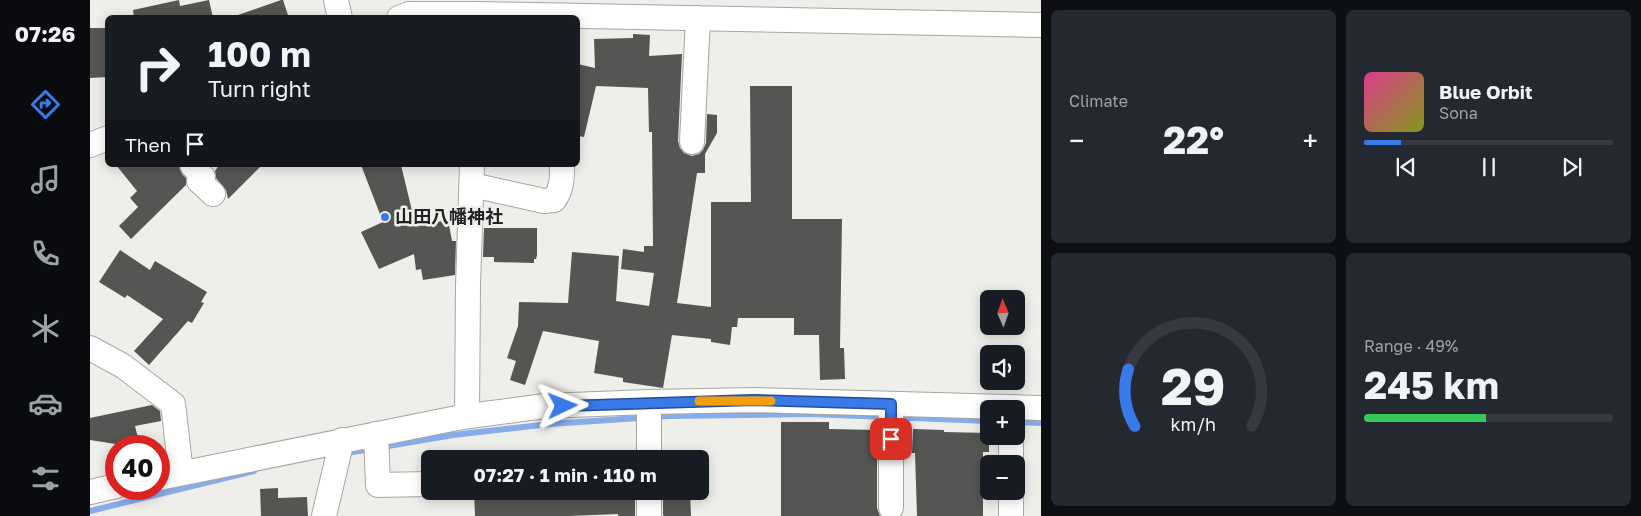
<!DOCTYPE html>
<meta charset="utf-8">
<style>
body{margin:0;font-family:"Golos Text","Noto Sans JP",sans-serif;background:#242831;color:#f1f3f6;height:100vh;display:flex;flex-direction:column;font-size:19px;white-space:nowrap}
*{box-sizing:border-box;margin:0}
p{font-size:16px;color:#9ea1a6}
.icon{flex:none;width:28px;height:28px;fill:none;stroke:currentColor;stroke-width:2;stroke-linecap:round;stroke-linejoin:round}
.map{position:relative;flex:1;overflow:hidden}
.drawer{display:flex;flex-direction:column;gap:10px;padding:10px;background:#0d0f14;width:600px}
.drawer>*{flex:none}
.banner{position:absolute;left:15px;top:15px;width:475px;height:152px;border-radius:8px;box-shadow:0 2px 12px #0003;background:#171b24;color:#f1f3f6;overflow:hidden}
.needle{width:32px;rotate:358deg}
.fabs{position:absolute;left:890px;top:290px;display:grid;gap:10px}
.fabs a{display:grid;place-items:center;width:45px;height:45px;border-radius:8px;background:#171b24;box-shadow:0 2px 12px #0003;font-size:25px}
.speed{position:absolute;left:15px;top:435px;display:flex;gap:10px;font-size:25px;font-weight:700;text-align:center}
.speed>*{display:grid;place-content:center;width:65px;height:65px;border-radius:50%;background:#171b24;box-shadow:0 2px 12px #0003;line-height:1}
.speed .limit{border:8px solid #d22;background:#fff;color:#111}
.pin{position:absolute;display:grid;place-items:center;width:42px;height:42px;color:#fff;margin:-21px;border-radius:10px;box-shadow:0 2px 8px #0006}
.me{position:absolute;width:55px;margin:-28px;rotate:88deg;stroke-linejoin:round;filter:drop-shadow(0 0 4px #0008)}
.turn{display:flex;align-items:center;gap:18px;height:105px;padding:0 20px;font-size:22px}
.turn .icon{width:65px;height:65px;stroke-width:2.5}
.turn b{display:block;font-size:35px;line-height:42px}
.then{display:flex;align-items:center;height:48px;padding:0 20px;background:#0003;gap:10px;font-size:19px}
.big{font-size:38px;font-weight:700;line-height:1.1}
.drawer .card{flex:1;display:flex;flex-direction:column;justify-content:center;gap:8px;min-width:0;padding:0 18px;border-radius:8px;background:#242831}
.drawer .dial{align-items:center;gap:0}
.dial svg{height:130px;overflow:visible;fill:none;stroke:#363941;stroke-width:7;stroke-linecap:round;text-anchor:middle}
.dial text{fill:#f1f3f6;stroke:none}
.song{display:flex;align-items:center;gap:15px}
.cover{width:60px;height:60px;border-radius:8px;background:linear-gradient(135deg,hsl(330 70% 55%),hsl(70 70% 35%))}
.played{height:5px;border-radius:2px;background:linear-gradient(90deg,#3979e8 15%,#363941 15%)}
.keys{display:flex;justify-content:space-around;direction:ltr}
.heat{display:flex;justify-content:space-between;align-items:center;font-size:28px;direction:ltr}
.charge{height:8px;border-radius:4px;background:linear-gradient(90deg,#34c759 49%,#363941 0)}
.drawer .tiles{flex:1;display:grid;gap:10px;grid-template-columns:repeat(2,1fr)}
.trip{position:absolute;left:331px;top:450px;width:288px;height:50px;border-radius:8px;background:#171b24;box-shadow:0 2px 12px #0003;font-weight:700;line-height:50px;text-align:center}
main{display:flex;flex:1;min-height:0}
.dock{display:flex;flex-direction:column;width:90px;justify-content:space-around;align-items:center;background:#090b0e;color:#9ea1a6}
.dock .icon{width:35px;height:35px}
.dock .active{color:#3979e8}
.dock b{font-size:22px;color:#f1f3f6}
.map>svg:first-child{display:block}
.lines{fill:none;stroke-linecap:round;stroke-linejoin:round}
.stream{stroke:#86acea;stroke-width:6}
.building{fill:#555553}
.minor-casing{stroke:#a6a6a3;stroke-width:26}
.minor{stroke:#fff;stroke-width:24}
.route-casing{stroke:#254f97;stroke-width:12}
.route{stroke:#3979e8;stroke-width:9}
.slow{stroke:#f59e0b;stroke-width:9}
.poi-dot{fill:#3979e8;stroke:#eeeeeb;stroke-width:2}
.labels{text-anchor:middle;stroke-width:5;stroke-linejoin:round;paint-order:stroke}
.poi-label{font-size:18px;font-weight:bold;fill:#222322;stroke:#eeeeeb;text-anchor:start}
</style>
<main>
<nav class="dock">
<b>07:26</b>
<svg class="icon active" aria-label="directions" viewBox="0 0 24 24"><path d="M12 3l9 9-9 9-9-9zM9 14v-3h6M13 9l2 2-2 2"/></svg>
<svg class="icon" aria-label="music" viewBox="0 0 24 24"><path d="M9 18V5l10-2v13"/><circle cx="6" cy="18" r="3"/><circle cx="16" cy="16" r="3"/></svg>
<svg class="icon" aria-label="phone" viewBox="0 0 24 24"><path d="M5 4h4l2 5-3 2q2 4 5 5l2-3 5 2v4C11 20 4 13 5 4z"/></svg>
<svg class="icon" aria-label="climate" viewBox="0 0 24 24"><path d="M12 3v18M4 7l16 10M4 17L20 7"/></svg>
<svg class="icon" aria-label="car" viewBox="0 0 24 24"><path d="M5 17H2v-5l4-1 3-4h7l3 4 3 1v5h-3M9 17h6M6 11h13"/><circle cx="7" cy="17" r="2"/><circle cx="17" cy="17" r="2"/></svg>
<svg class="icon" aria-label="filters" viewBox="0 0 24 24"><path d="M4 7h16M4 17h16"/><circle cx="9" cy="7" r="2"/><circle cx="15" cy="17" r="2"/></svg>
</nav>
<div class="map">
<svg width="951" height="516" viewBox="0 0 951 516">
<rect width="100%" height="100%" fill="#eeeeeb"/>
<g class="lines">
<path class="stream" d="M926,422l25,1
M292,447l71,-12 97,-11 118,-8 142,-2 179,7
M255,453l27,-4
M0,511l164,-40"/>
</g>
<path class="building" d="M89,0l1,6 29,-6 4,18h-79l-1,-8z
M191,0h2l6,18h-50l-1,-3z
M0,28h18v49l-18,1z
M543,34l17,1 -1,21 33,-2 -4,87 2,7 4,5 8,3 7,-2 4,-4 3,-7 1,-29 10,1v18l-12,21v19h-8l-20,130 34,4v-105h40l-1,-116h42v133h50l-2,129h4l1,31 -25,1 -1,-45h-25v-17h-56l-1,9h-5l-2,18 -19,-3v-3l-39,-4 -9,53 -40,-6v-4l-29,-5 5,-32 -56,-10 -18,54 -15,-5 6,-19 -9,-3 11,-32 1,-24 49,1 4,-51 47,4 -3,45 33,5 5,-33 -33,-4 2,-20 21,3v-6h9l-1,-114h-3l-1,-44 -52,-2 -12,51 -6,-1v-72l17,4 -1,-29 39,-1z
M26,165h63l3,9 4,4v7l-55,54 -12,-13 19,-19 -8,-9 7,-7z
M129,165h43l-34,34 -2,-9 -10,-12 -1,-7z
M271,165h40l13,54 16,-2 1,6 17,-3 4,21h4l-1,34 -32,5 -2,-11 -5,1 -2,-16 -35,15 -18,-37 22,-10z
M394,228h53v27l-1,4h-2v4l-40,-1v-5h-11z
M30,250l30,20 5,-9 52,31 -6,10 3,1 -12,20 -4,-2 -39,44 -15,-14 29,-32 -36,-24 -2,3 -26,-16z
M62,405l8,6 1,10 -26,5 5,20h-24v-2l-26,-4v-22z
M691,422h48v7l48,1v78l3,8h-99z
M823,429l31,1v2l45,1v19h-6v64h-66l-2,-63h-3z
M188,488v10l29,-1 1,19h-47l-1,-27z
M384,491h161v25h-17v-2l-48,2h-95z
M573,491h27l1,25h-27l-1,-1z"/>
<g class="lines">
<g class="minor-casing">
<path id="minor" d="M246,0l4,18
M309,18l10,-4h68l564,11
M602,142l6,-124
M0,145l18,-7
M102,165l11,12 -4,4 14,13
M381,186l10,1 63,14 10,-1c8,-11 8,-21 8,-35
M0,348l33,18 50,38 8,69
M559,402v57
M377,416l1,-130 4,-121
M286,434l2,51 52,-1
M921,436v28
M69,478l303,-61 83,-11 104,-4 105,-2 287,8
M559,491v25
M921,491v25
M0,492l26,-6
M801,508v-104
M234,516l18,-76"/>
</g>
<use href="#minor" class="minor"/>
</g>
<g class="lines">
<g class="route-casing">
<path id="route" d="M473,406l191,-6 137,4v35"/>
</g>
<use href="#route" class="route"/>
<path class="slow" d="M609,401h72"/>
</g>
<circle class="poi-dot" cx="295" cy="217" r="5"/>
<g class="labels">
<g class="poi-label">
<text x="305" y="223">山田八幡神社</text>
</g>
</g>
</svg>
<div class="fabs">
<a><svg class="needle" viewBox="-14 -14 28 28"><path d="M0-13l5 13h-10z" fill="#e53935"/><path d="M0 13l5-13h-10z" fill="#9ea1a6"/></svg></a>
<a><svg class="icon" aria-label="sound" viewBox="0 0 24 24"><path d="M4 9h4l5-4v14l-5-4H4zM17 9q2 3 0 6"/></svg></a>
<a>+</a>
<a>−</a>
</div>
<div class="speed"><div class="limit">40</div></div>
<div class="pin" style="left:801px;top:439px;background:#d93025"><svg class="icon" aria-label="arrive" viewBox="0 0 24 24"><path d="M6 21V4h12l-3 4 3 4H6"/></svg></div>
<svg class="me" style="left:473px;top:406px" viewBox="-20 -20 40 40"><path d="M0-17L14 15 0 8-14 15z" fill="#3979e8" stroke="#fff" stroke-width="4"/></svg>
<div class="trip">07:27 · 1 min · 110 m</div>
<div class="banner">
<div class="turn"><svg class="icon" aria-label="right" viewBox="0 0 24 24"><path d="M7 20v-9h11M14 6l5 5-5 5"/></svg><div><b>100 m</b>Turn right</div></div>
<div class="then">Then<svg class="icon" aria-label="arrive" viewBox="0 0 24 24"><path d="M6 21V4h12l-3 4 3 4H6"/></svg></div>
</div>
</div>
<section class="drawer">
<div class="tiles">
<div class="card"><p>Climate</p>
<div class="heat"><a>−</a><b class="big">22°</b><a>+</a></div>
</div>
<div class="card">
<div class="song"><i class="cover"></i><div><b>Blue Orbit</b><p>Sona</p></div></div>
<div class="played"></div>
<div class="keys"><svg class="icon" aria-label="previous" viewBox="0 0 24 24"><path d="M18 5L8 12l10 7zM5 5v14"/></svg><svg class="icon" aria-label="pause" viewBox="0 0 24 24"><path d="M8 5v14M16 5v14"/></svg><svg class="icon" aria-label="next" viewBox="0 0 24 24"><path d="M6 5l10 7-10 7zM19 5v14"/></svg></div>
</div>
<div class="card dial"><svg viewBox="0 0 100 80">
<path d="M14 69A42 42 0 1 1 86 69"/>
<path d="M14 69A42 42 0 0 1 10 34" stroke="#3979e8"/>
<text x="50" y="56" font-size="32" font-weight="700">29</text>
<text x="50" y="72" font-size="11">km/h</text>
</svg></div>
<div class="card"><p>Range · 49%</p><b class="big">245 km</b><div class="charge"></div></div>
</div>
</section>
</main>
